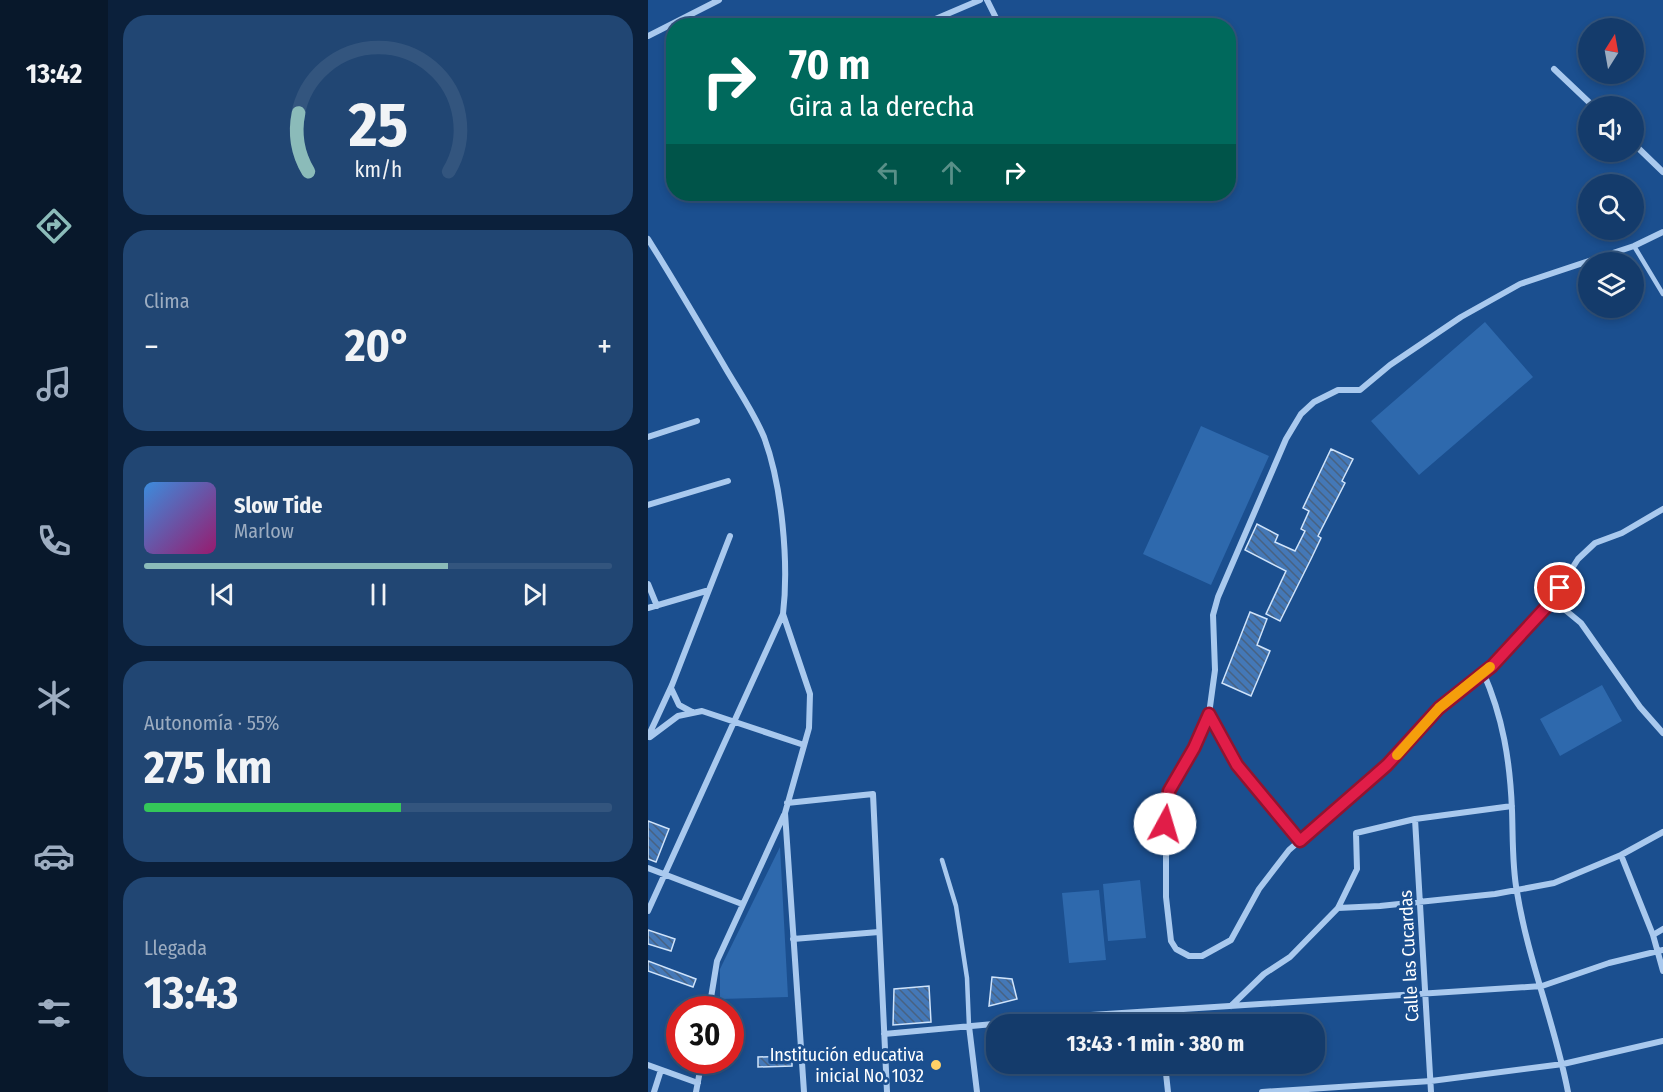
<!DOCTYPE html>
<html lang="es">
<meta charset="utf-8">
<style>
body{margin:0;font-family:"Fira Sans Condensed",sans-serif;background:#214673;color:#f1f3f6;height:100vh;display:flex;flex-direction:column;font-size:22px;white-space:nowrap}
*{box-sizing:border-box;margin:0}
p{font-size:20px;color:#9dadc1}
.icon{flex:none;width:33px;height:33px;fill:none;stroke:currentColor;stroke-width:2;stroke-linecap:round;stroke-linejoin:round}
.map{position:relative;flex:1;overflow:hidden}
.panel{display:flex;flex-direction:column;gap:15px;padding:15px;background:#0b203b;width:540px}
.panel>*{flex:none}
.hud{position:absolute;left:18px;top:18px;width:570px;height:183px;border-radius:24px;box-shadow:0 3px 9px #0003,0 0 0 2px #33557e;background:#00695c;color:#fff;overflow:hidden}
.needle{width:39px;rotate:11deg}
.controls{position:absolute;left:930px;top:18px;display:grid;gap:12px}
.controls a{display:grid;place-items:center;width:66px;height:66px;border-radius:50%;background:#143b6b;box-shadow:0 3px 9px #0003,0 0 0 2px #33557e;font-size:30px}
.speed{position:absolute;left:18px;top:996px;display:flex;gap:12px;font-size:30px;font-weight:700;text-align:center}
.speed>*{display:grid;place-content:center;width:78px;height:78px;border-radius:50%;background:#143b6b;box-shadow:0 3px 9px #0003,0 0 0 2px #33557e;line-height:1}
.speed .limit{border:9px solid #d22;background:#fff;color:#111}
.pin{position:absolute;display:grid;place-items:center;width:51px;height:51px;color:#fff;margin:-26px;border:3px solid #fff;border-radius:50%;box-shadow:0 2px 6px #0007}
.me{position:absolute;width:66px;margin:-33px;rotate:6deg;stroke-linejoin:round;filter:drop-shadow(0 0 4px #0008)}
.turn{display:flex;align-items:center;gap:21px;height:126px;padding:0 24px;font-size:27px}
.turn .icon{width:78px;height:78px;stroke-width:2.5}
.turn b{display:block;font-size:42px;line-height:51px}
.lanes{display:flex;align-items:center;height:57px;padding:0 24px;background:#0003;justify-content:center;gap:30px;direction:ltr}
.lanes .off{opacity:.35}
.big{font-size:45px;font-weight:700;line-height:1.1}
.panel .tile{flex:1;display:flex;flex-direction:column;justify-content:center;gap:9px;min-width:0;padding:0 21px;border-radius:24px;background:#214673}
.panel .dial{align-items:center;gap:0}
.dial svg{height:156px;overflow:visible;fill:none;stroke:#33557e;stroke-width:7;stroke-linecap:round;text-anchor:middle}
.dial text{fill:#f1f3f6;stroke:none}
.song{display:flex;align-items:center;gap:18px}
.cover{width:72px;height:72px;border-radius:9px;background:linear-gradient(135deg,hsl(210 70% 55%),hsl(320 70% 35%))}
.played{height:6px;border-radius:3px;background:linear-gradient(90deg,#8bbbb9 65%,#33557e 65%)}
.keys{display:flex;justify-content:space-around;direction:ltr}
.heat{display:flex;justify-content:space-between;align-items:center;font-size:33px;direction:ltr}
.charge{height:9px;border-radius:4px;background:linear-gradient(90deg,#34c759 55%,#33557e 0)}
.trip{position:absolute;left:338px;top:1014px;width:339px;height:60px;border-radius:24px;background:#143b6b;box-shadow:0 3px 9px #0003,0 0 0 2px #33557e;font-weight:700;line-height:60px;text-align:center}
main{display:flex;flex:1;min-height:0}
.tab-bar{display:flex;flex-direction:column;width:108px;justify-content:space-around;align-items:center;background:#08182b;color:#9dadc1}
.tab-bar .icon{width:42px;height:42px}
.tab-bar .current{color:#8bbbb9}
.tab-bar b{font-size:27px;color:#f1f3f6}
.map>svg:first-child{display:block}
.pitch{fill:#2e69ad}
.building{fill:url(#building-back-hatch);stroke:#cfe3fa;stroke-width:1.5}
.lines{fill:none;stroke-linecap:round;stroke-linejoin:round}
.lane{stroke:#a9c9ee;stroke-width:4.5}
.street{stroke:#a9c9ee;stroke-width:6}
.route-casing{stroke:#92132f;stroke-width:15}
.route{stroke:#e11d48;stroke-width:10}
.slow{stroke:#f59e0b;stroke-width:10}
.poi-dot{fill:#ffd166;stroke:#1b4f8f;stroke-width:2}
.labels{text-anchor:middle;stroke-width:6;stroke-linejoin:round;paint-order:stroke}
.street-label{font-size:18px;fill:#fff;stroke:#1b4f8f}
.poi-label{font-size:18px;fill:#fff;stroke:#1b4f8f;text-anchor:end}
</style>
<main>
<nav class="tab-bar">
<b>13:42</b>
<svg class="icon current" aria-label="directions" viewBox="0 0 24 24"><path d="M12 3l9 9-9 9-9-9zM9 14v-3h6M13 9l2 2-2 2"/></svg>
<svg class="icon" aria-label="music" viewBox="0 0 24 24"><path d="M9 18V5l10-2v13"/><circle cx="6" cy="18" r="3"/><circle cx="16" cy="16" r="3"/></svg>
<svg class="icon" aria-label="phone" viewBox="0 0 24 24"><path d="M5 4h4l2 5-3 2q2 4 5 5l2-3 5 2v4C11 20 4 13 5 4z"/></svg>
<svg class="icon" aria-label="climate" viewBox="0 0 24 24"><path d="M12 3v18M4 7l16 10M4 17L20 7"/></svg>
<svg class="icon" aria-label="car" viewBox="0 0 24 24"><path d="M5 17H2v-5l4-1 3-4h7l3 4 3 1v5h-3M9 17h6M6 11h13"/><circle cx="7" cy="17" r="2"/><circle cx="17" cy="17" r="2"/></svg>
<svg class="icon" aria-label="filters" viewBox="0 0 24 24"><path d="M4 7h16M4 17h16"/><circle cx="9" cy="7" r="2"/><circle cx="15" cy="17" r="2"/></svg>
</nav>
<section class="panel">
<div class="tile dial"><svg viewBox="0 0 100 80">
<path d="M14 69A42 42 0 1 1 86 69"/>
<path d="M14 69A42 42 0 0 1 9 39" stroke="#8bbbb9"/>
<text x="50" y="56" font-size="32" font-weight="700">25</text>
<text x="50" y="72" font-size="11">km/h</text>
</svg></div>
<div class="tile"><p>Clima</p>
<div class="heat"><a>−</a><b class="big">20°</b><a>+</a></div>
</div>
<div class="tile">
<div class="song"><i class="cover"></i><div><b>Slow Tide</b><p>Marlow</p></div></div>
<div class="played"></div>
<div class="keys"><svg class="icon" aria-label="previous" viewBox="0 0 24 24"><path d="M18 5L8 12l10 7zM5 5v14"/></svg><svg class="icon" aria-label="pause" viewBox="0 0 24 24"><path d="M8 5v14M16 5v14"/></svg><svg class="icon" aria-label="next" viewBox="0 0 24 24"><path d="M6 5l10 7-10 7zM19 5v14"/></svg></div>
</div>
<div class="tile"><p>Autonomía · 55%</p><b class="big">275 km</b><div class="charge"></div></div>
<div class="tile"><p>Llegada</p><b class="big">13:43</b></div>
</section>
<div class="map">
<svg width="1015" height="1092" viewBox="0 0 1015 1092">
<defs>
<pattern id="building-back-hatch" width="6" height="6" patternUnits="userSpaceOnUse" patternTransform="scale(1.5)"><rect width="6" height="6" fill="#4478b7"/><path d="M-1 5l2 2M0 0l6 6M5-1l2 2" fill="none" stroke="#486282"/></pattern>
</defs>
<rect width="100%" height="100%" fill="#1b4f8f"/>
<path class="pitch" d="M837,322l48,55 -114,98 -48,-54z
M553,426l68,30 -58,129 -68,-31z
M954,685l20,36 -62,35 -20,-37z
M132,847l8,150 -68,2v-30z
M492,880l6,58 -38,3 -5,-57z
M451,890l7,70 -37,3 -7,-70z"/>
<path class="building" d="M683,449l22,10 -11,22 3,2 -27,53 3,2 -10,21 -31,62 -14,-7 20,-43 -41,-21 12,-26 21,11 -3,7 20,9 10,-20 -4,-2 8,-18 -6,-3z
M602,612l17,7 -10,26 13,6 -19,45 -29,-13z
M0,821l21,8 -13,33 -8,-3z
M0,930l27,9 -4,12 -23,-7z
M0,961l48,18 -3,8 -45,-16z
M344,977l20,2 5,20 -28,7z
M281,986l2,36 -38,3 1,-36z
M144,1056v10l-34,1v-10z"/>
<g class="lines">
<path class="lane" d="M986,246l29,48
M294,860l14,46 11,72 2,48"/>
<path class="street" d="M339,0l13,26
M271,26l61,-26
M0,36l71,-36
M906,69l39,37
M986,144l29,28
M1015,232l-29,14 -114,38 -59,33 -71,48 -30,25h-22l-24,12 -13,12 -15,25 -68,158 -5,18 2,55 -6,44 -15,34 -25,43 -3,16v90l5,44 5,8 13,7h13l29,-16 28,-51 30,-39 98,-85 52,-57 53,-42 58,-63 28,-44 17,-16 27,-10 41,-24
M0,239c27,43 52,86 78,130 13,22 28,44 38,68 18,48 25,126 19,177l-135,297
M0,437l49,-16
M0,505l80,-24
M0,584l9,22
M904,599l29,24 59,84 23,26
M0,608l58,-17
M135,614l27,80 -1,34 -24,85 19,279
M835,672c20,45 27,89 29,138 1,27 0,56 5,82 11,68 38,132 51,200
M23,688l8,17 13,7
M561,714l28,51 63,76
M0,737l24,-52 58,-149
M2,737l28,-21 24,-5 102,34
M139,803l86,-9 14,298
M767,819l16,273
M973,855l32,80 10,36
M0,868l94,36
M690,908l42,-2 115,-12 59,-11 67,-28 42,-23
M1005,935l10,-6
M145,939l86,-7
M583,1006l33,-32 26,-17 48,-49 19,-39 -1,-36 59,-14 97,-13
M61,1010l8,-49 67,-146
M513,1011l1,13
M321,1026l8,66
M236,1034l207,-19 451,-29 67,-23 54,-13
M517,1064l3,28
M0,1065l50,18
M6,1092l7,-22
M48,1092l6,-32
M614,1092l169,-11 132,-17 100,-23"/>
</g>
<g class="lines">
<g class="route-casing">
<path id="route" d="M517,824l4,-33 25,-43 15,-34 28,51 63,76 87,-76 52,-57 53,-42 58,-63 10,-15"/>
</g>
<use href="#route" class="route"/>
<path class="slow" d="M749,755l42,-47 51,-41"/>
</g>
<circle class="poi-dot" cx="288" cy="1065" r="6"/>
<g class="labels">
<g class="street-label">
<text transform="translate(761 956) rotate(-93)" y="6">Calle las Cucardas</text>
</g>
<g class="poi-label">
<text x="276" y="1061">Institución educativa<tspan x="276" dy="21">inicial No. 1032</tspan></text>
</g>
</g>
</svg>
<div class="controls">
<a><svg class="needle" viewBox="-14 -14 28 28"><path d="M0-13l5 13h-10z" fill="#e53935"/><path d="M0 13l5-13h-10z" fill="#9dadc1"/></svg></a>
<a><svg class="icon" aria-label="sound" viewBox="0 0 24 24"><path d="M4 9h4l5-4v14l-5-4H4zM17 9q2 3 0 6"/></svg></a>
<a><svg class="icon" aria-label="search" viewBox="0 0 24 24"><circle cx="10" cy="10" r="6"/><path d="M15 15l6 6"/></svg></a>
<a><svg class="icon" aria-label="layers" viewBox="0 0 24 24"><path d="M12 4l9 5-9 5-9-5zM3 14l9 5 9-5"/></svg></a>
</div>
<div class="speed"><div class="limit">30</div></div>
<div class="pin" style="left:912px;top:588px;background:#d93025"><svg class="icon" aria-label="arrive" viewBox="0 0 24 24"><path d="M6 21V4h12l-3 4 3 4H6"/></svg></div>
<svg class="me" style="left:517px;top:824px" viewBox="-20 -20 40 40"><circle r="19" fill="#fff"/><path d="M0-13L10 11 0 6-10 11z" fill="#e11d48"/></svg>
<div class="trip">13:43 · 1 min · 380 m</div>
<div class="hud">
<div class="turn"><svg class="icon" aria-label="right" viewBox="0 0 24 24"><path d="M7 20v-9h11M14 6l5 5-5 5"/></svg><div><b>70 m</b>Gira a la derecha</div></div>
<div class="lanes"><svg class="icon off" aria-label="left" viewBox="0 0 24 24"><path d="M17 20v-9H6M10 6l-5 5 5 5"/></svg><svg class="icon off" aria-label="ahead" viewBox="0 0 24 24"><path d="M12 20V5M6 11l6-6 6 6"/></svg><svg class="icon" aria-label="right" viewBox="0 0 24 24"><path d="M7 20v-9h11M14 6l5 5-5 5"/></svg></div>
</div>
</div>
</main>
